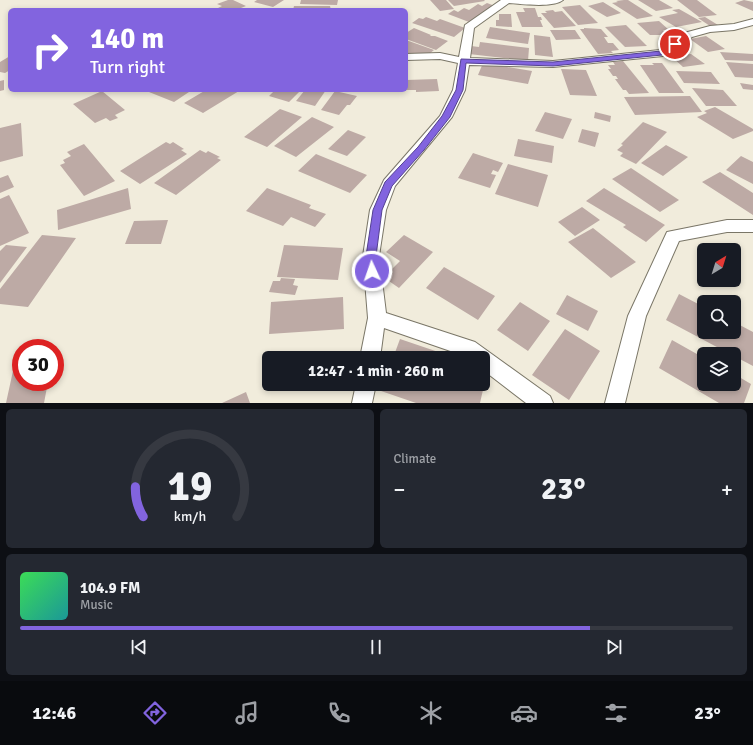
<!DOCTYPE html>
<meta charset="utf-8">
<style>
body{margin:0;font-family:Signika,sans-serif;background:#242831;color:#f1f3f6;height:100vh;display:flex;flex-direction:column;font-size:15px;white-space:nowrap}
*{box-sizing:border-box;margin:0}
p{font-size:13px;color:#9ea1a6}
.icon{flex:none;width:22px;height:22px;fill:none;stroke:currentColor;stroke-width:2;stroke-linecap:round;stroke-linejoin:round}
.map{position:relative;height:403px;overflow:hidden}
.panel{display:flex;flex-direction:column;gap:6px;padding:6px;background:#0d0f14;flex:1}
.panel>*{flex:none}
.hud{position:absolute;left:8px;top:8px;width:400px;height:84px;border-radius:6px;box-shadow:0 2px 6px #0003;background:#8264df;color:#fff;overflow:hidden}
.needle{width:26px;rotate:38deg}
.fabs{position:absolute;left:697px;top:243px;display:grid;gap:8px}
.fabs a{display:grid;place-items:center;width:44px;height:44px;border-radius:6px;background:#171b24;box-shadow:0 2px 6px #0003;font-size:20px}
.speed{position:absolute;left:12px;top:339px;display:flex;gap:8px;font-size:20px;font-weight:700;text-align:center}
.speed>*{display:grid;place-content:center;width:52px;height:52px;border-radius:50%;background:#171b24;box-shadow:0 2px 6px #0003;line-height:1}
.speed .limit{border:6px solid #d22;background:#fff;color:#111}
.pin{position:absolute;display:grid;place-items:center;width:34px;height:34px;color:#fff;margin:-17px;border:2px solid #fff;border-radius:50%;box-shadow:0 1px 4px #0007}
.me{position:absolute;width:44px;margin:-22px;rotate:357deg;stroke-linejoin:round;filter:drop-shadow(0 0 3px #0008)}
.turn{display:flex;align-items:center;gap:14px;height:84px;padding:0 16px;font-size:18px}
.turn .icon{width:52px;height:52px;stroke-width:2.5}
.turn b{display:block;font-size:28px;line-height:34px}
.big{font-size:30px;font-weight:800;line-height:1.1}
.panel .tile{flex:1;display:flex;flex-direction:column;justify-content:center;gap:6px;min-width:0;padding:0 14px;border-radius:6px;background:#242831}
.panel .dial{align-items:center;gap:0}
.dial svg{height:104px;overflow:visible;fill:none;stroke:#363941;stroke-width:7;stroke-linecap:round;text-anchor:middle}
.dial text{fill:#f1f3f6;stroke:none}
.song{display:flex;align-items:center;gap:12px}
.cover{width:48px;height:48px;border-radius:6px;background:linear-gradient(135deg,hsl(130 70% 55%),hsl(180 70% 35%))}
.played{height:4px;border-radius:2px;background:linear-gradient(90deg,#8264df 80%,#363941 80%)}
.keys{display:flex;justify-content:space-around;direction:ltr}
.heat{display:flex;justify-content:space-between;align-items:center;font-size:22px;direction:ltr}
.panel .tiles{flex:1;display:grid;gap:6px;grid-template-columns:1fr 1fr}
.tile:last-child{grid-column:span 2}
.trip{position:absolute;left:262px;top:351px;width:228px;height:40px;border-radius:6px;background:#171b24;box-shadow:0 2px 6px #0003;font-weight:800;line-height:40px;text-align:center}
.tabs{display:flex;height:64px;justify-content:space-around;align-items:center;background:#090b0e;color:#9ea1a6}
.tabs .icon{width:28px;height:28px}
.tabs .selected{color:#8264df}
.tabs b{font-size:18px;color:#f1f3f6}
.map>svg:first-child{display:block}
.building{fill:#bdaaa5}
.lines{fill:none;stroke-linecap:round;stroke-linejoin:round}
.street-casing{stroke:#7a7667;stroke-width:2}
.street{fill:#fff;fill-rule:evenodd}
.route{fill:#8264df;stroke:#544191}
</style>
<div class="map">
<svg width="753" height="403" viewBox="0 0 753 403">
<rect width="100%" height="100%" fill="#f1ecdc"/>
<path class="building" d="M228,0h5l13,6 -10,4h-13l-5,-2 4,-2 -5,-2z
M257,0h27l-11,7 -19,-5z
M301,0h37l-1,5 -37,-1z
M430,0h16l8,9 -14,2z
M448,0h36l1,1 -31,5z
M624,0h4l25,16 -16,3 -25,-16 6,-1 -2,-1z
M638,0h21l14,8 -17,3z
M677,0h20l20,15 -18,2z
M744,0l9,2v9l-18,-8z
M603,2l18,11 -14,4 -19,-11z
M487,3l8,3 -26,16 -21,-8 6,-4 4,2 6,-4 5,2 9,-6 4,2z
M580,5l18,18 -20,2 -16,-18z
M294,6h36l1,4h-38z
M523,8h12l3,9h3l1,3h-2l3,7h-21l-6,-15h9z
M679,9l23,13 -26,5 -17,-10 19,-4 -6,-3z
M553,10l2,2 7,-1 14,15 -22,2 -13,-15h6l-2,-2z
M499,14h12l1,13 -16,-1v-6h3z
M426,17l11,4 3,-2 25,9 -11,9 -42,-14 7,-5 4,1z
M705,17l13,8 -8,1 -12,-8z
M659,21l10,9h-6l5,5h-18l-13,-12z
M626,25l21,21 -22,1 -20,-20z
M490,27l40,6 -2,11 -42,-6z
M414,28l17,7 -1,1h5l13,5 -12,9 -30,-11v-6z
M584,28l17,1 7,8h-4l4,6h5l6,7 -8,1 2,2 -15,1 -18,-25h4z
M550,30h25l6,9 -25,1z
M534,35l16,2 3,20 -18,-2z
M706,36l19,13 -17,3 -18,-13z
M406,40l28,10 -5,4 -4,-1 -7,2 -12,1z
M480,42l49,6 -1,13 -59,-7 2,-8 8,1z
M720,52l33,2v7l-28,-1z
M691,54l14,10 -22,3 -12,-11z
M10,56v14l-5,3 -5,-1v-10z
M623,61l26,32 -20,1 -3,-4h-3l-8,-11h3l-2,-3h-3l-5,-7h3l-3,-4h7l-2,-3z
M726,62l27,2v14l-18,-1z
M483,63l49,8 -4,13 -50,-9z
M652,63h10l22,30h-25l-19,-28h14z
M561,69l25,1 11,26 -27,-1z
M676,71l35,1 9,12 -36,-1z
M437,79l2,12 -23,1v-2h-10v-10z
M4,80v10l-4,1v-10z
M740,83l13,2v5l-10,-1z
M692,88l31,2 14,16h-31z
M152,90h40l-18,12 -25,-10z
M206,90h31l2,1 -36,22 -19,-10z
M275,90h26l-12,12 -20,-6z
M305,90h21l-11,16 -19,-5z
M102,91l23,19 -10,5 3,3 -8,3 -4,-3 -11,5 -22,-19z
M335,91l22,5 -7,9h-3l-8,10 -18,-5z
M690,96l12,16 -67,3 -11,-18z
M715,107l38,22v2l-20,8 -36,-22 10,-4 -3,-2z
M280,109l22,8 -35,30 -23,-10z
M545,112l27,7 -9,20 -28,-8z
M595,112l16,4 -1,6 -16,-4z
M312,117l22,10 -38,30 -22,-11z
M643,122l24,10 -31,32 -16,-8 3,-3 -6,-3 6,-5 -2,-1z
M21,123l2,33 -23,6v-34z
M582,129l17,4 -4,14 -17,-5z
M348,130l18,7 -19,19 -19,-7z
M518,139l36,7 -2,17 -38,-7z
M166,142l4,2 3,-2 11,7 -3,1 6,4 -47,30 -20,-13z
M84,144l31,37 -31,15 -24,-31 5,-2 -2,-3 8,-4 -4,-4z
M666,145l22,12 -25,19 -22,-13z
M200,150l6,3 2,-2 12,6 -3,1 4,2 -45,35 -22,-12z
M473,153l30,10 -5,9 -5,-2 -2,4 5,1 -6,13 -32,-10z
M316,154l51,21 -17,18 -52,-22z
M741,156l12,6v22l-27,-14z
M508,164l40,11 -10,32 -43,-13z
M631,168l48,32 -19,12 -48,-33z
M720,172l33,21v22l-51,-33z
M8,175l6,12 -14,6v-15z
M128,188l3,21 -73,21 -1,-20z
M267,188l44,17 -2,3 17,6 -11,13 -24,-10 -8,9 -37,-15z
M604,188l61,37 -19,17 -23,-15 3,-2 -40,-24z
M9,195l20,38 -29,13v-47z
M582,207l18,13 -25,16 -17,-14z
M168,220l-7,24h-36l9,-23z
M593,228l43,34 -25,16 -43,-36z
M42,235l34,3 -48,69 -28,-3v-15z
M404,235l29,17 -34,36 -13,-9 7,-7 -2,-2 9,-9 -14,-9z
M6,245l21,2 -27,36v-32z
M284,245l59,3 -5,32 -61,-3z
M444,267l51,29 -17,24 -52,-32z
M281,278l14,1 -2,6 5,1 -3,9 -26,-3 4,-11h7z
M679,294l25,13v25h30v-10l19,10v34l-19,-10v-2h-4l-64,-34z
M567,295l31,16 -10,20 -32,-17z
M343,297l1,32 -75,5 2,-32z
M520,302l30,19 -22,30 -31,-21z
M565,329l35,22 -31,49 -37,-25z
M400,339l56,19h-63z
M672,340l32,18v26h30v-10l17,10 -7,19h-25l-60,-35z
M21,355v27h27l-4,21h-38l10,-46z
M483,366l5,2 -8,35h-64l-35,-12 2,-7h100z
M246,392l4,11h-28z"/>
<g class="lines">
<g class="street-casing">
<path id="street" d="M501,0h62c-9,8 -42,4 -54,3l-35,25 -4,30 83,3 107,-11 24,-17 26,-7 24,-2 19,-5v6l-19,5 -24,2 -18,5 -25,18 -4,1 -110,11 -84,-2 -4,25 -13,27 -57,69 -9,24 -7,46 7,57 89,29 75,54 3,7h-27l-43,-33v-12h-17l-4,-3 -78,-27 -4,30h-20l8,-40 -5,-62 7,-46 14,-30 56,-64 13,-26 5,-27 -18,-4 -34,1v-6l34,-1 19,4 6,-32z
M727,220h26v12h-26l-48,9 -33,75 -21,87h-20l23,-87 39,-84z
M356,384h20l-4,19h-20z"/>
</g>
<use href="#street" class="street"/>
</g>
<path class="route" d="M673,43l6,1 -17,11 -109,11 -87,-3 -3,27 -13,27 -26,33 -32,36 -10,24 -6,46 1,15 -1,3 -4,1 -3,-1 -3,-18 7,-46 12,-28 33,-35 24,-31 14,-26 5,-31 92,3 108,-11z"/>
</svg>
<div class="fabs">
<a><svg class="needle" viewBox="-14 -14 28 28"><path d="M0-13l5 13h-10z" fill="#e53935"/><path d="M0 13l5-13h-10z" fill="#9ea1a6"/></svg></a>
<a><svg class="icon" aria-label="search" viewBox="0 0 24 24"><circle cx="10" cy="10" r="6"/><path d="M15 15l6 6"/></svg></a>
<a><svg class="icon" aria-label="layers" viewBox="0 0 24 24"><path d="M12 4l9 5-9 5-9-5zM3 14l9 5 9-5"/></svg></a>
</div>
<div class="speed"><div class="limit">30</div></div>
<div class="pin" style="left:675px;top:44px;background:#d93025"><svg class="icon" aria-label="arrive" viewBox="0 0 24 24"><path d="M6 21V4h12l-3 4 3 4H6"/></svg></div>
<svg class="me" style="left:372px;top:271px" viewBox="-20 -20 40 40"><circle r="17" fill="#8264df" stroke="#fff" stroke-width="3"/><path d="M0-11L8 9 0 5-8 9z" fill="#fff"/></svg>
<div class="trip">12:47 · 1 min · 260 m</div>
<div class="hud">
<div class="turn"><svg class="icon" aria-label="right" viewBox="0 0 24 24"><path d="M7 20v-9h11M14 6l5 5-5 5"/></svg><div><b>140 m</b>Turn right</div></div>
</div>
</div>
<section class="panel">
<div class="tiles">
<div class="tile dial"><svg viewBox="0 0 100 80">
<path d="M14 69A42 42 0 1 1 86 69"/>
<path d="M14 69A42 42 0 0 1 8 46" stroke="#8264df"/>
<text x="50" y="56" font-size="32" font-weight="700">19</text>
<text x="50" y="72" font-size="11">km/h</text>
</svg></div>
<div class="tile"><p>Climate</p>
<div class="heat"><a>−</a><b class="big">23°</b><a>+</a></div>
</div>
<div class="tile">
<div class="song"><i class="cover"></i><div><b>104.9 FM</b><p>Music</p></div></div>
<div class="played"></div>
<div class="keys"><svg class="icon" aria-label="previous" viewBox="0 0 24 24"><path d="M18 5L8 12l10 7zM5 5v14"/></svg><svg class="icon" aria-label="pause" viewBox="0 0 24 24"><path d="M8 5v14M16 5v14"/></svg><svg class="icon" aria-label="next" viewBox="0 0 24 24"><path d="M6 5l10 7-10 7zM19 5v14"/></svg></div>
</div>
</div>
</section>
<nav class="tabs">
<b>12:46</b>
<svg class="icon selected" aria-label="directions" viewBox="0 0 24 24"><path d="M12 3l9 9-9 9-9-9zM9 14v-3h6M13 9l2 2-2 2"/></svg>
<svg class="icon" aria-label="music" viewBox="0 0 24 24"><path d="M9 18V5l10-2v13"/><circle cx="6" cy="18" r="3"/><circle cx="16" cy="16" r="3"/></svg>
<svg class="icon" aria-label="phone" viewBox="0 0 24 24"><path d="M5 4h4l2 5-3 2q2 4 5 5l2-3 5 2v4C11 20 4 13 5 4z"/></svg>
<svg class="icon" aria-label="climate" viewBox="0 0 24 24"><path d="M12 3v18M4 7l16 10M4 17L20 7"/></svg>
<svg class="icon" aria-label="car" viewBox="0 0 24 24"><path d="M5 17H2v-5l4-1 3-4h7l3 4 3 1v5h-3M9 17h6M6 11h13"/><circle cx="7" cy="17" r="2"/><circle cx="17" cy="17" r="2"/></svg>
<svg class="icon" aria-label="filters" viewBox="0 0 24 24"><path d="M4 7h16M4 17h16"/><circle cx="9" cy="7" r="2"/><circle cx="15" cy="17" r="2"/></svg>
<b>23°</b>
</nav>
